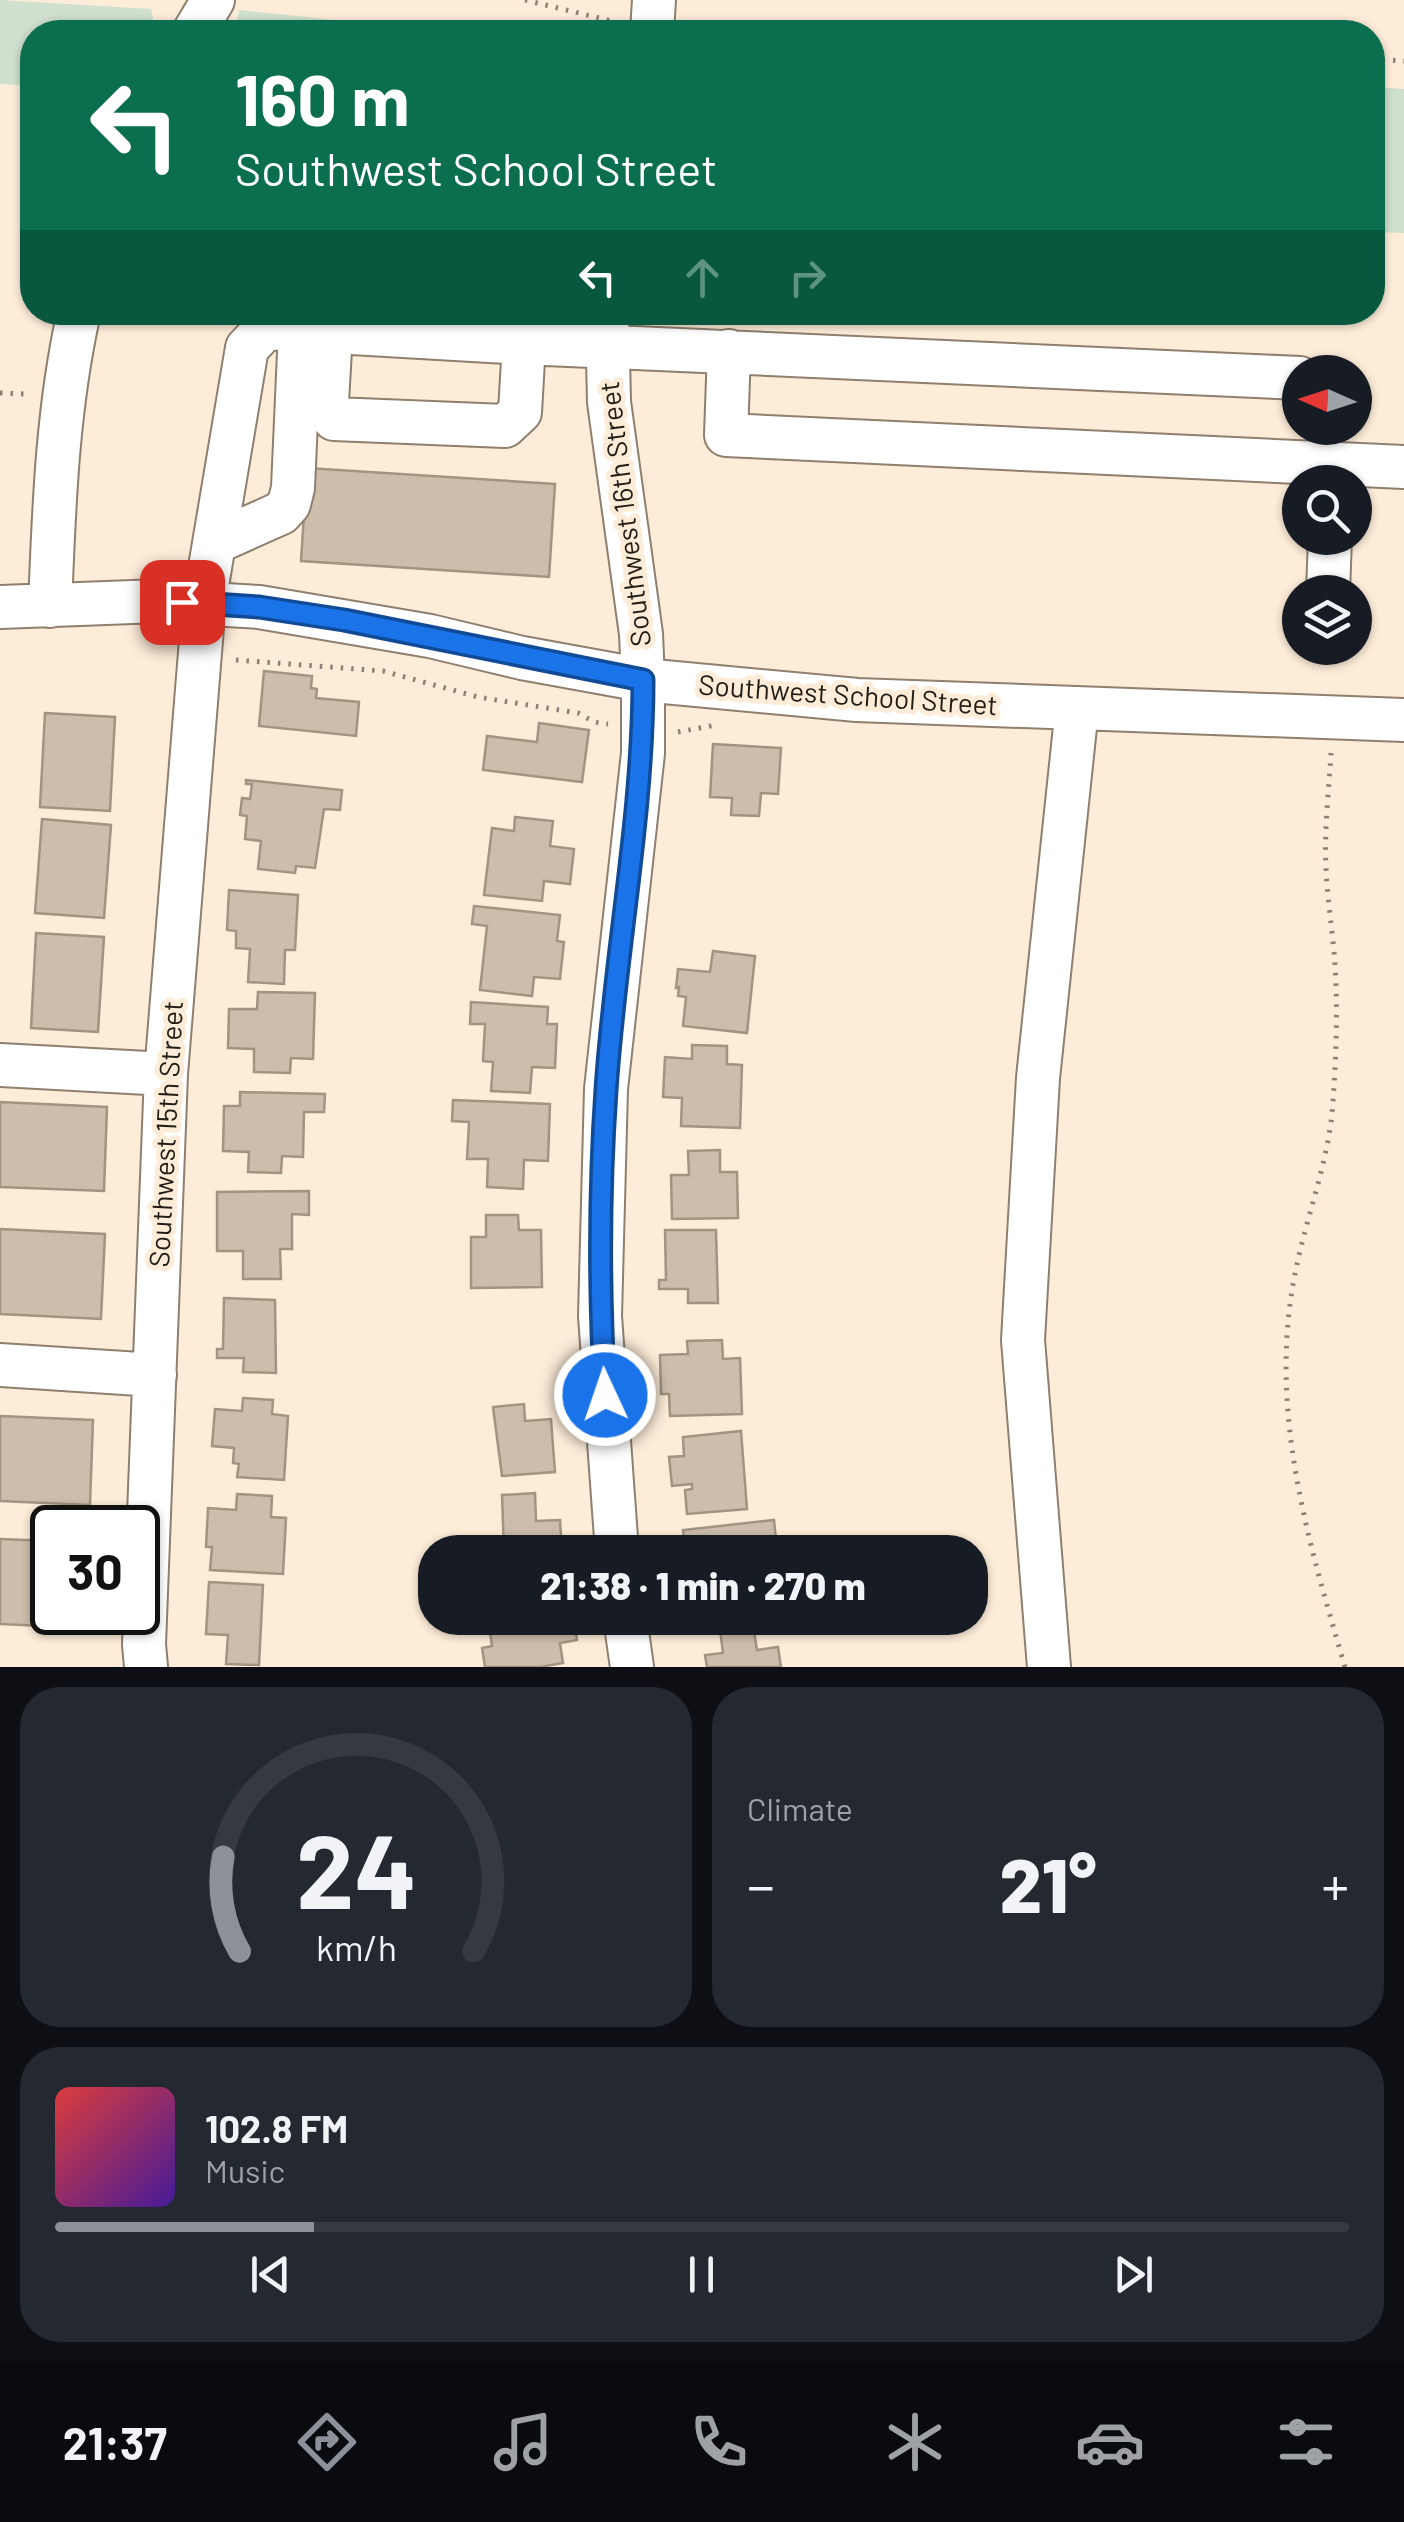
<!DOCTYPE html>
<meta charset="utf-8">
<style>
body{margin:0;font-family:Barlow,sans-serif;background:#242831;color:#f1f3f6;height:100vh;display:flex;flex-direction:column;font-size:38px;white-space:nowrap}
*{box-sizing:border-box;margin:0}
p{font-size:32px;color:#9ea1a6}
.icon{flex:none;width:55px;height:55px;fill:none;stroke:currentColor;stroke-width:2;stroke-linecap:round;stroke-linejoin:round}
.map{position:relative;height:1667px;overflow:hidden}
.sheet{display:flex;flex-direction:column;gap:20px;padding:20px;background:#0d0f14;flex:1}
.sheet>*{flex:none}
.top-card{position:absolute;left:20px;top:20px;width:1365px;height:305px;border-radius:40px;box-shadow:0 2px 8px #0004;background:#0b6e4f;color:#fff;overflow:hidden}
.needle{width:65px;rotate:273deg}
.tools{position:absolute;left:1282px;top:355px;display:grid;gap:20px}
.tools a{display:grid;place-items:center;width:90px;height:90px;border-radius:50%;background:#171b24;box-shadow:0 2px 8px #0004;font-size:50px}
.speed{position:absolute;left:30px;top:1505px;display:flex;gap:20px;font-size:50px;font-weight:700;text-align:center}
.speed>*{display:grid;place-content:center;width:130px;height:130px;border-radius:50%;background:#171b24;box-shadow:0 2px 8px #0004;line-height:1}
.speed .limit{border:5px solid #111;border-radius:15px;background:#fff;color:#111}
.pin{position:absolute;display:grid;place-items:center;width:85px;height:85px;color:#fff;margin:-42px;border-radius:20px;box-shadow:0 5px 15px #0006}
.me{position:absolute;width:110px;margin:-55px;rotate:357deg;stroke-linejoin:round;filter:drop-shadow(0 0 8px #0008)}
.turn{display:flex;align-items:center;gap:35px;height:210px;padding:0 50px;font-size:45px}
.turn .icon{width:130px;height:130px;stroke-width:2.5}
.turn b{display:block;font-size:70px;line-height:85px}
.lanes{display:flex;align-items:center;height:95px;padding:0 50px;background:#0003;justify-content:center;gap:50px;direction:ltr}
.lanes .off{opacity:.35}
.big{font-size:75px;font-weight:800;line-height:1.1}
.sheet .tile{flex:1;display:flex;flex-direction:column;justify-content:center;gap:15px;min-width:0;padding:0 35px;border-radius:40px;background:#242831}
.sheet .dial{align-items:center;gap:0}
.dial svg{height:260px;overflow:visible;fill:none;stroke:#363941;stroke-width:7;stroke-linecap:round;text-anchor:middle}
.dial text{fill:#f1f3f6;stroke:none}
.song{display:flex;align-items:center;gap:30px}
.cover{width:120px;height:120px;border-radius:15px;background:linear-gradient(135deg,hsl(0 70% 55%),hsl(260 70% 35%))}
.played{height:10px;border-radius:5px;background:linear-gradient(90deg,#8c9099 20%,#363941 20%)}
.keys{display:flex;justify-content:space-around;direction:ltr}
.heat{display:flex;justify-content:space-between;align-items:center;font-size:55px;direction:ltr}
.sheet .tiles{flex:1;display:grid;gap:20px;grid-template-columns:1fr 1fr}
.tile:last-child{grid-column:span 2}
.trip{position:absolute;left:418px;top:1535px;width:570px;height:100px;border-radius:40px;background:#171b24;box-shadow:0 2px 8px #0004;font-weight:800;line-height:100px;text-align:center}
.tabs{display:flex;height:160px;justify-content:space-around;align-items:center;background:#090b0e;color:#9ea1a6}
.tabs .icon{width:70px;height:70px}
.tabs .current{color:#8c9099}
.tabs b{font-size:45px;color:#f1f3f6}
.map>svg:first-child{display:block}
.green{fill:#cfe0ce}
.building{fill:#cdbdaa;stroke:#a39381;stroke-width:2.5}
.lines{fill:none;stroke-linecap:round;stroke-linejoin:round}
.minor-casing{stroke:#8e7f6e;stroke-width:46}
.path{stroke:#8b8073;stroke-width:5;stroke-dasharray:2.5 8;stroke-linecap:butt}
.minor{stroke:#fff;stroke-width:42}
.route-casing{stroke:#114b97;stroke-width:25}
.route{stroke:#1a73e8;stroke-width:18}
.labels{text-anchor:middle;stroke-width:10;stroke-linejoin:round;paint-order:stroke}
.street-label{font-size:28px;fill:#221d16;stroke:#fdecd8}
</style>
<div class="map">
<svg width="1404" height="1667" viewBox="0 0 1404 1667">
<rect width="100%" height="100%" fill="#fdecd8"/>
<path class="green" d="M0,0l151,9 5,23h-124v54l-32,-2z
M239,10l206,22h-210z
M1372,87l32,2v144l-31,-1z"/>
<path class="building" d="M307,468l248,16 -6,93 -248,-16z
M264,671l48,5 -1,12 6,1 -1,9 43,4 -3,34 -97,-10z
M45,713l70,4 -5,94 -70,-4z
M539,723l50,7 -7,52 -99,-12 4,-34 50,6z
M713,744l68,4 -3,46 -17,-1 -2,23 -28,-1 1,-17 -22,-1z
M246,780l96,10 -2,20 -16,-1 -9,59 -19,-2 -1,7 -37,-4 3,-28 -16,-2 2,-23 -7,-1 2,-17 8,1 2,-15h-6z
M515,817l38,4 -3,25 24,3 -4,35 -26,-3 -2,20 -58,-6 8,-67 22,3z
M42,819l69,6 -7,93 -69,-5z
M229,890l69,5 -3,55h-10l-1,34 -36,-2 2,-33 -14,-1v-17l-9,-1z
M474,906l86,9 -3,26 7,1 -4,37 -26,-2 -2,19 -52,-6 7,-64 -15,-2z
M36,933l68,4 -6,95 -67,-4z
M713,951l42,5 -8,77 -64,-7 3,-29 -8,-1 1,-9 -3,1 2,-19 32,3z
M258,992l57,1 -2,66 -22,-1 -1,15 -36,-1v-23l-26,-1 1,-39h28z
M471,1002l77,5 -1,17h10l-2,44 -23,-1 -2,26 -39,-2 2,-29 -10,-1 2,-37h-15z
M692,1045l35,1v18l15,1 -2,63 -59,-2 1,-28 -19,-1 2,-40 27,2z
M240,1092l85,2 -1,18h-20l-1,45 -21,-1 -1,17 -33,-1 1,-20 -26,-1 1,-45h16z
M453,1100l97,4 -2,57 -24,-1 -1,29 -36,-2 1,-28h-21l2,-37 -17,-1z
M0,1102l107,5 -3,84 -104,-4z
M720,1150v22h17l1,46 -66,1 -1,-44h18l-1,-24z
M309,1191v24l-17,-1v35h-12l1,30h-38v-28h-26v-59z
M486,1215h32l1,15h22l1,57 -71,1v-51h15z
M0,1229l105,5 -4,85 -101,-5z
M665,1230h51l2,73h-30v-14h-29v-9h7z
M224,1298l51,2 1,73 -33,-1 1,-14h-27v-9h6z
M722,1340l1,19 17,-1 2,56 -72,2 -1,-22h-8l-1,-39 28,-1 -1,-13z
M243,1398l30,2 -1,14 16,2 -4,64 -47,-3 2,-13 -6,-1 1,-15 -22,-2 3,-37 27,2z
M524,1404l1,17 26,-2 4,53 -53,4 -9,-69z
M0,1416l93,4 -3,85 -90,-4z
M741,1431l6,78 -60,5 -2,-24 7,-1v-5l-20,2 -3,-29 15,-1 -1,-19z
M535,1493l1,28 24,-1 2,32h-58l-2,-57z
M237,1494l35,2 -1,21 15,1 -3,56 -73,-4 2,-23h-6l2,-39 28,2z
M774,1520l2,19 -16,2 1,11h-80l-1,-7h5l-2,-15z
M0,1539l52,2v71h35l-1,16 -86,-4z
M209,1582l54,3 -4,80 -33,-1 2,-29 -22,-1z
M488,1618h86l3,22 -17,3 3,20 -23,4h-55l-3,-19 10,-2z
M752,1618l5,32 21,-3 3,20h-74l-2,-12 18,-2 -4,-31z"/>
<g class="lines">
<g class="minor-casing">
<path id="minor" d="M194,32l19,-32
M652,32l2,-32
M607,312l2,90 32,232 2,46v73l-37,336 -6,227 17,236
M312,313l19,19 -4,70 7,17 171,7 15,-14 4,-69 776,35
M729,351l-3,84 678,32
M214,543l67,-30 8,-9 4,-16 7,-158
M1328,592l2,-54
M50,606c4,-99 7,-196 29,-294
M0,607l159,-6 100,6 171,29 92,22 121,22 214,20 547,20
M0,1065l166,9
M0,1365l155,10
M625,1618l7,49
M146,1667l-2,-23 22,-570 38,-471 43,-255 19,-20 258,15
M1049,1667l-26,-327 15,-262 39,-370"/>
</g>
<path class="path" d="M525,0l95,23
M685,32l79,-7 163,7
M1372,59l32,2
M0,393l25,1
M236,660l147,11 95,26 100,16 16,9 14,2
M678,732l38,-7
M1331,753c-2,37 -7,76 -5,114 1,32 7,65 9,98 3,46 1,91 -2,137 -4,61 -28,117 -39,177 -25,133 14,262 51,388"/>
<use href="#minor" class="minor"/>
</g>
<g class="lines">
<g class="route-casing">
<path id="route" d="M182,602l77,5 85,13 299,60c0,138 -28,272 -37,410 -7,101 -7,204 -1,305"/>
</g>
<use href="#route" class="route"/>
</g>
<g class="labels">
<g class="street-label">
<text transform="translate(625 514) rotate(-97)" y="10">Southwest 16th Street</text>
<text transform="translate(848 695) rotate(4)" y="10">Southwest School Street</text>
<text transform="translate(166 1134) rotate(-87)" y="10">Southwest 15th Street</text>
</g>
</g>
</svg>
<div class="tools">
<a><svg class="needle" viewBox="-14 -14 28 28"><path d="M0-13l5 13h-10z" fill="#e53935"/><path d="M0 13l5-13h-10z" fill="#9ea1a6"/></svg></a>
<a><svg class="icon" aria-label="search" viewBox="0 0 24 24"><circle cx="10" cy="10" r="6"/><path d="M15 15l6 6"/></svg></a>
<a><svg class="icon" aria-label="layers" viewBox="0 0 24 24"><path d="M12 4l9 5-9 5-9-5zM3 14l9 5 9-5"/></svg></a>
</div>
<div class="speed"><div class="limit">30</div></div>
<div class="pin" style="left:182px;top:602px;background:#d93025"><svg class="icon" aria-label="arrive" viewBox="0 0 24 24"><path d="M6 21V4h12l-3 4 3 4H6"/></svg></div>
<svg class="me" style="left:605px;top:1395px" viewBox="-20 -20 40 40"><circle r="17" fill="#1a73e8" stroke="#fff" stroke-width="3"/><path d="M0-11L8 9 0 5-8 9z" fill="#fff"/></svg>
<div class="trip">21:38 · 1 min · 270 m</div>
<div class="top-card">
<div class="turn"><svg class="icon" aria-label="left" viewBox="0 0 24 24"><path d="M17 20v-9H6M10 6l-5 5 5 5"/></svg><div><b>160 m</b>Southwest School Street</div></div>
<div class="lanes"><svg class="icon" aria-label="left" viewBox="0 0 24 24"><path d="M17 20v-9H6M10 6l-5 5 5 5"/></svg><svg class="icon off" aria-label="ahead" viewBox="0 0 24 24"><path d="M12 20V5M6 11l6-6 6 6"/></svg><svg class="icon off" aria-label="right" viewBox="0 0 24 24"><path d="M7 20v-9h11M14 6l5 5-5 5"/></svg></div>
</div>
</div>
<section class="sheet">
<div class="tiles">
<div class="tile dial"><svg viewBox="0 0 100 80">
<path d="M14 69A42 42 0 1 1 86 69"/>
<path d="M14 69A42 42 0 0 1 9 40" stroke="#8c9099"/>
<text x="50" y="56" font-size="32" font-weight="700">24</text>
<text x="50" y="72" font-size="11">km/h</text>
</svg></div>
<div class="tile"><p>Climate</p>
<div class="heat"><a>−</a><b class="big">21°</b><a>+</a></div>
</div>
<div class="tile">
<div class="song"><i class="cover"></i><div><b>102.8 FM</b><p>Music</p></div></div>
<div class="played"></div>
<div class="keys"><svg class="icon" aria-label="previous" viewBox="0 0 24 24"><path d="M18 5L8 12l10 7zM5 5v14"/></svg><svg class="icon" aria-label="pause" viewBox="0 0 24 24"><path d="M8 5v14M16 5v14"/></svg><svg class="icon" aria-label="next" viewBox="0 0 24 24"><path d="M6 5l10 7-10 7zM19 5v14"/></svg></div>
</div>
</div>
</section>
<nav class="tabs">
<b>21:37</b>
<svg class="icon current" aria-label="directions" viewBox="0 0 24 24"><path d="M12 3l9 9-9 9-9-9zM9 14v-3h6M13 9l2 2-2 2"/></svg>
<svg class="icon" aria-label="music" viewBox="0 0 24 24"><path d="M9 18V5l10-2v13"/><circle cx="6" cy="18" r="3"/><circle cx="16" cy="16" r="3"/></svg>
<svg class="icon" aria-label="phone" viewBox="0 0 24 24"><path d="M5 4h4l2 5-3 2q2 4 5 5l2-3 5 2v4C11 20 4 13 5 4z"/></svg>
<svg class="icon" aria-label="climate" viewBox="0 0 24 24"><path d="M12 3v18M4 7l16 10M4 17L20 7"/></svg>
<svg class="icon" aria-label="car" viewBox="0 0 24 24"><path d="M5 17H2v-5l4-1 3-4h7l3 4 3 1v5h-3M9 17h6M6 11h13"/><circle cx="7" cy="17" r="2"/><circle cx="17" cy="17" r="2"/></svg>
<svg class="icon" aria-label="filters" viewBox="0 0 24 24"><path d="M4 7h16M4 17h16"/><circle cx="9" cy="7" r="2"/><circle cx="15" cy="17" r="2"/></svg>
</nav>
